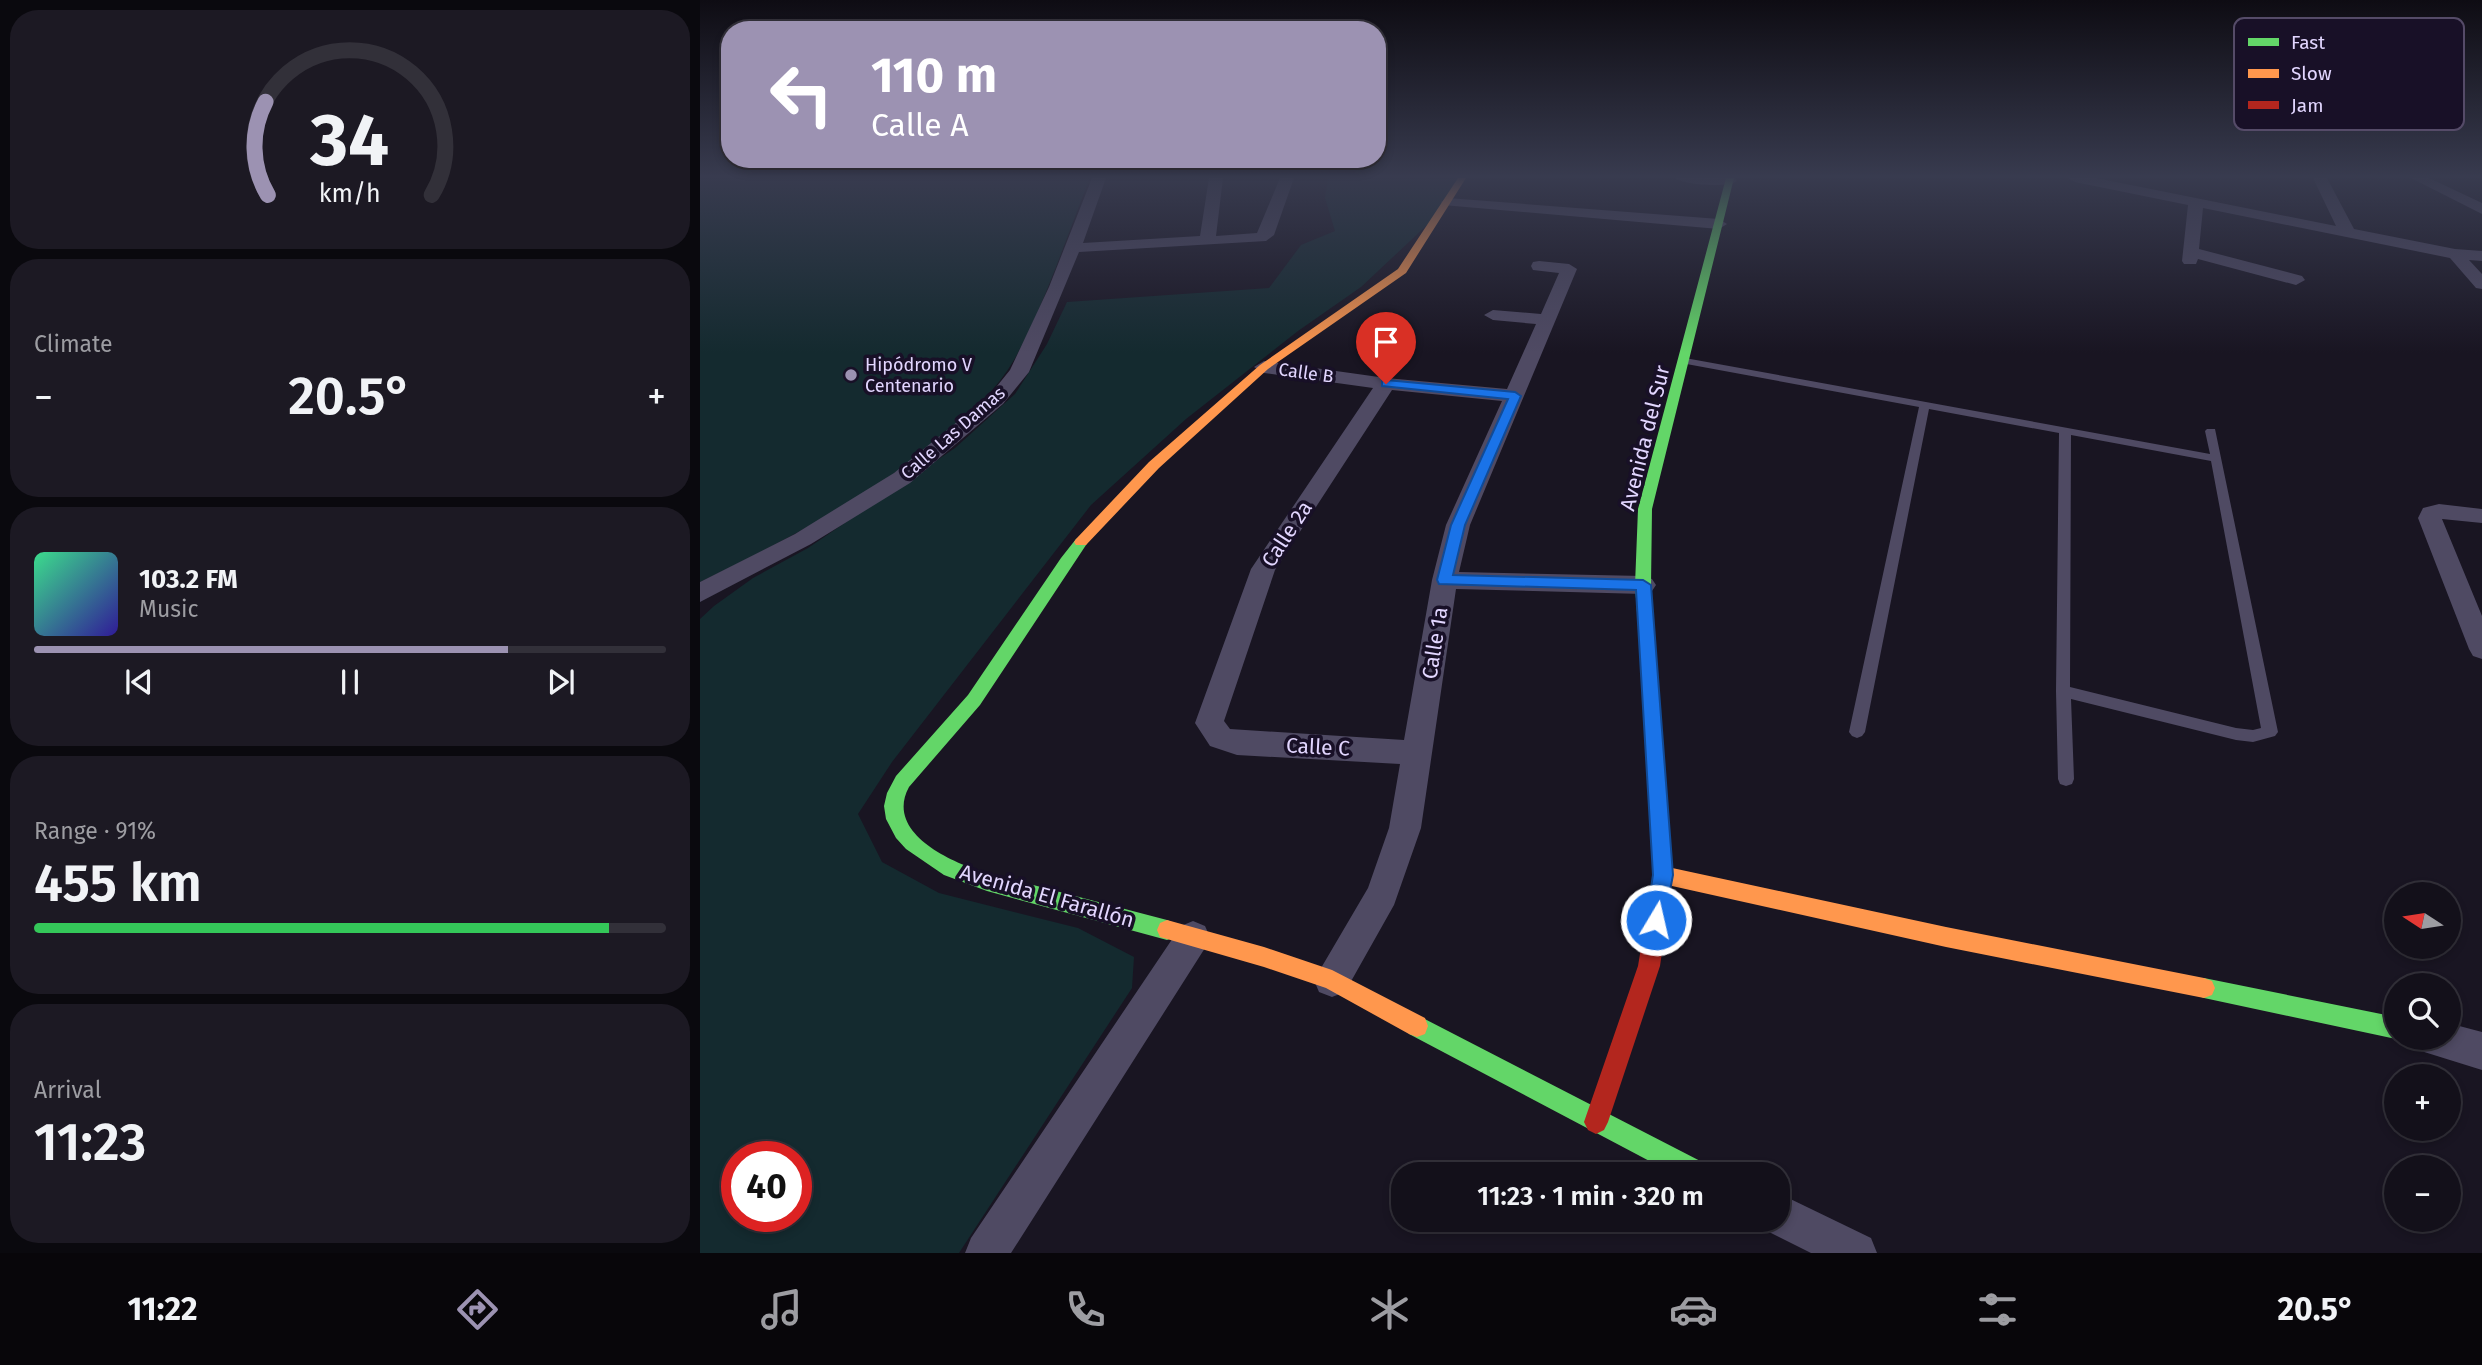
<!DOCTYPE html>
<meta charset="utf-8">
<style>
body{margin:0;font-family:"Fira Sans",sans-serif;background:#1c1923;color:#f1f3f6;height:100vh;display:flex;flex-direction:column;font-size:26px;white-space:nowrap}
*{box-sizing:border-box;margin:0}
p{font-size:23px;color:#9d9da2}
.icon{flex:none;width:38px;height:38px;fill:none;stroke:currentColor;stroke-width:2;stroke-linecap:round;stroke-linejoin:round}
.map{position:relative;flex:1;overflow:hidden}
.sheet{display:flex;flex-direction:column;gap:10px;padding:10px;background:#0a090e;width:700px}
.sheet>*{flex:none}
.banner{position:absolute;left:21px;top:21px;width:665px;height:147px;border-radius:28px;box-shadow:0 4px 10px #0003,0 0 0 2px #323039;background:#9c92b2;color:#fff;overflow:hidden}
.needle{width:46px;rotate:282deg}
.tools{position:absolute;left:1684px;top:882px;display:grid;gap:14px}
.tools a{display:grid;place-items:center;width:77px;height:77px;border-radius:50%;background:#13101a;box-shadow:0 4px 10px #0003,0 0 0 2px #323039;font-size:35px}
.speed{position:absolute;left:21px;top:1141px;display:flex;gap:14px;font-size:35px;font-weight:700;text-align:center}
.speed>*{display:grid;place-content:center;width:91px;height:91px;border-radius:50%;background:#13101a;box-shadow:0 4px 10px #0003,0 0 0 2px #323039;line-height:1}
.speed .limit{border:10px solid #d22;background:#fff;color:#111}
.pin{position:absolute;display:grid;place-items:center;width:60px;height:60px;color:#fff;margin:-72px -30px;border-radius:50% 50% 50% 0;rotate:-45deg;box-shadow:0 0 7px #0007}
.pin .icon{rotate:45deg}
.me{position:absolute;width:77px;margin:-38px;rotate:9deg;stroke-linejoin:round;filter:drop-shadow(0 0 5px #0008)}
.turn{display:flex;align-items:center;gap:24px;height:147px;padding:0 35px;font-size:32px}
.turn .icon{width:91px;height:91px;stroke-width:2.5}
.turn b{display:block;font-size:49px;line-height:60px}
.big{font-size:52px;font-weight:600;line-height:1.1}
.sheet .tile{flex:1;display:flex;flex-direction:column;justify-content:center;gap:10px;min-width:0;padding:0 24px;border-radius:28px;background:#1c1923}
.sheet .dial{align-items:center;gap:0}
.dial svg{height:182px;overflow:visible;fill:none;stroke:#323039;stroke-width:7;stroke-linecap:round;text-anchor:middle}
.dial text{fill:#f1f3f6;stroke:none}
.song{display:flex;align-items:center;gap:21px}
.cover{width:84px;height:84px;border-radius:10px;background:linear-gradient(135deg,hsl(150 70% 55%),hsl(250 70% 35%))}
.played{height:7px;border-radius:4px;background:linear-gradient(90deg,#9c92b2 75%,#323039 75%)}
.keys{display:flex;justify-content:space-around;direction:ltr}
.heat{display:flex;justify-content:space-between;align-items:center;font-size:38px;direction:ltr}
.charge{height:10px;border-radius:5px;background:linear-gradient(90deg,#34c759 91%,#323039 0)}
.trip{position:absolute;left:691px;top:1162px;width:399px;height:70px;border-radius:28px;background:#13101a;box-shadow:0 4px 10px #0003,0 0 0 2px #323039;font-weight:600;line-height:70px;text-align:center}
.tab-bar{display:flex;height:112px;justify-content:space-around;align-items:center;background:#08060a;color:#9d9da2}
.tab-bar .icon{width:49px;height:49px}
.tab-bar .selected{color:#9c92b2}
.tab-bar b{font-size:32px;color:#f1f3f6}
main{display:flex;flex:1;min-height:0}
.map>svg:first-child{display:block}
.green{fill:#142a2f;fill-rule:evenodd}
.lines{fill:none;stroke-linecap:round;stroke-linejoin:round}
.lane{fill:#4f4a63;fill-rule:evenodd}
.street{fill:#4f4a63;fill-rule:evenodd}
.fast{fill:#63d668;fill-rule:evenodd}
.slow{fill:#ff974d;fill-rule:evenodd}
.jam{fill:#b3261e;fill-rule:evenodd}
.route{fill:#1a73e8;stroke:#114b97;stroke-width:2}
.poi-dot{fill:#9c92b2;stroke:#181027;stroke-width:2.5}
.labels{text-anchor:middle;stroke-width:7;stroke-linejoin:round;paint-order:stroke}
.far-poi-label{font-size:18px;fill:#e2d6ff;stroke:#181027;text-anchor:start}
.far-street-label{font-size:18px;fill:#e2d6ff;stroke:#181027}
.street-label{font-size:21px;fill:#e2d6ff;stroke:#181027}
.key{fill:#181027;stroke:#554b68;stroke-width:2}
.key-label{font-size:19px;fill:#e2d6ff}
</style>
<main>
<section class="sheet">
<div class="tile dial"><svg viewBox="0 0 100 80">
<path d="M14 69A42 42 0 1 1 86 69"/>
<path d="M14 69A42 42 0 0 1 13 28" stroke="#9c92b2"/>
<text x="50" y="56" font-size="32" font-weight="700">34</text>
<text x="50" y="72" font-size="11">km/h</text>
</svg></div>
<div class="tile"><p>Climate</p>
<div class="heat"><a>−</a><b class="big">20.5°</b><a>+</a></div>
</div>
<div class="tile">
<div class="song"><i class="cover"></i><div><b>103.2 FM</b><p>Music</p></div></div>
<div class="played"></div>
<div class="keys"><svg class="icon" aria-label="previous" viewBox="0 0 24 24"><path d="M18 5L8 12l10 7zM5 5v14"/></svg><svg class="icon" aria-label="pause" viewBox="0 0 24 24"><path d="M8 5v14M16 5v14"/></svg><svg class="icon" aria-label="next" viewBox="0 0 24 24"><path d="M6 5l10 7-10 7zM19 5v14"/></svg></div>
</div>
<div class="tile"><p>Range · 91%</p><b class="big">455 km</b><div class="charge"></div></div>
<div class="tile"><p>Arrival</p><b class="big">11:23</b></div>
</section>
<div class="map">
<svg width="1782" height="1253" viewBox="0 0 1782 1253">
<rect width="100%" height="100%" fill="#191522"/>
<path class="green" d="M0,178h390c-23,57 -46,129 -76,182 -16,28 -43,53 -68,74 -75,62 -159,106 -246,148z
M628,178h131l1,3 -18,30 -81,76 -63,44 -112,88 -95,86 -199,257 -34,52 24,48 57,31 139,35 56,29 -2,31 -173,265h-259v-634l14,-13 39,-28 55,-30 147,-100 60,-54 32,-50 20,-42 202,-14 32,-43 34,-14 -10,-33zM37,1157h59v59h-59z"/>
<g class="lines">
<path class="lane" d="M985,358l525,96 -5,-23 2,-2h8l63,303 -3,4 -22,6 -17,-2 -165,-41 3,80 -2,5 -6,2 -6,-2 -2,-5 -2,-88 3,-258 -130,-24 -64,323 -3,4 -5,2 -5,-2 -3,-4 70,-325 -238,-44v-4zM1371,435l140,26 50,267 -8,2 -17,-2 -166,-41z"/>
<path class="street" d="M392,178h14l-23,65 117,-7 9,-58h14l-7,58 41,-3 23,-55h14l-20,57 -8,6 -187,11 -50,120 -26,32 -93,79 -99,61 -111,58v-20l95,-48 99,-61 95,-77 21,-26 39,-83z
M975,178h60l2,3c-8,7 -54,4 -62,-3z
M1368,178h28l240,48 -23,-48h14l27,51 101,20 27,2v10l-13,-1 13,14v15l-6,-1 -26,-30 -247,-50 -4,41 103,27 3,4 -9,5 -98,-26 -2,5h-12l-2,-3 6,-56 -113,-23z
M1711,178h18l53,25v11z
M748,198l271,21 8,5 -8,5 -276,-24 -2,-3z
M839,261l30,3 8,5 -107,256 -11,47 184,4 9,3 4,6 -4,6 -9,3 -187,-5 -35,239 -27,77 -49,87 -13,5 -13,-5 -5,-12 54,-92 21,-60 11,-64 -163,-9 -27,-9 -15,-23 56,-154 122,-181 -109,-15 -10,-6 10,-6 122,17 121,11 29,-65 -43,-4 -9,-5 9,-5 48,4 18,-41 -26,-3 -2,-4 2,-4zM692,390l110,11 -56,124 -14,55 -28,160 -174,-11 -6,-8 51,-151z
M1739,504l43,5v14l-40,-4 40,97v43l-9,-3 -4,-7 -51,-131 5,-10z
M493,921l12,5 5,11 -5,11 -194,305h-46l6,-15 210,-312z
M1748,1023l34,9v38l-61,-19 -6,-13h33z
M1078,1193l93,45 6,15h-66l-48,-24 -4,-9h19z"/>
<path class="fast" d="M1026,178h8l-82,331 -1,76 7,96 -2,4h-12l-2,-4 -7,-96 3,-76z
M381,537l7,5 -108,163 -71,82c-25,46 43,76 78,86l180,47 7,3 3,7 -3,7 -7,3 -180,-49 -43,-16 -38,-26 -10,-11 -10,-19 -2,-13 3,-13 9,-17 72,-81 93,-137 15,-19z
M1504,978l192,39v21h3l-3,1 -192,-41 -8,-3 -3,-7 3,-7z
M717,1015l291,150 3,9h-37l-265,-140 -3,-8 3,-8z"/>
<path class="slow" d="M758,178h8l-60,95 -138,96 -109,99 -73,77h-10l-2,-3 2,-3 73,-77 111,-97 138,-96z
M963,866l283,61 258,51 8,3 3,7 -3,7 -8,3 -258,-51 -283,-63 -7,-3 -3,-6 3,-6z
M467,920l97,27 68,23 93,48 3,8 -3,8 -8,3 -8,-3 -83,-46 -62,-21 -104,-30 -3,-7 3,-7z"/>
<path class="jam" d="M950,675l6,2 2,4 15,194 -13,91 -52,156 -4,8 -8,4 -8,-4 -4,-8 54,-156 15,-91 -11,-194 2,-4z"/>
</g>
<linearGradient id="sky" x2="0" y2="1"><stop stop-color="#0e0c13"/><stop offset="0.5" stop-color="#383b4f"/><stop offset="1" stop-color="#383b4f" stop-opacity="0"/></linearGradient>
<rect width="1782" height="353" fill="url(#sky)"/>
<path class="route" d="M686,380l129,12 6,4 -56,129 -12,50 190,5 8,5 22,290 -10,52 -7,3 -7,-3 -3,-7 7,-45 -17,-285 -197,-6 -2,-4 14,-55 57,-126 -126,-13v-5z"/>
<circle class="poi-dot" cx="151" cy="375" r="7"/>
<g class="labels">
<g class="far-poi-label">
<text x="165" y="371">Hipódromo V<tspan x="165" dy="21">Centenario</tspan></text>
</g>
<g class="far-street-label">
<text transform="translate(606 373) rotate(8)" y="6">Calle B</text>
<text transform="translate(253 433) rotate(-41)" y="6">Calle Las Damas</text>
</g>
<g class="street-label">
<text transform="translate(945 438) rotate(-76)" y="7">Avenida del Sur</text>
<text transform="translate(587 534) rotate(-57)" y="7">Calle 2a</text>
<text transform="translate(735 643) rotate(-81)" y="7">Calle 1a</text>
<text transform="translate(618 747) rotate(3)" y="7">Calle C</text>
<text transform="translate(347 896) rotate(16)" y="7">Avenida El Farallón</text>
</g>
</g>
<rect x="1534" y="18" width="230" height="112" rx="10" class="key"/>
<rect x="1548" y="38" width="31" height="8" fill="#63d668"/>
<rect x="1548" y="69" width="31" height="9" fill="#ff974d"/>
<rect x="1548" y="101" width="31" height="8" fill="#b3261e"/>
<g class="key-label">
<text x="1591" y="49">Fast</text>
<text x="1591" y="80">Slow</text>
<text x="1591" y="112">Jam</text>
</g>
</svg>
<div class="tools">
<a><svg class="needle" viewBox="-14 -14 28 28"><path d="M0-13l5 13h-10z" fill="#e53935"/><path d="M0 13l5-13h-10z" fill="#9d9da2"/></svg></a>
<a><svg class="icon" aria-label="search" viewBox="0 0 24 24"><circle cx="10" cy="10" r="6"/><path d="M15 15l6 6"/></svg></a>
<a>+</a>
<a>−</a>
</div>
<div class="speed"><div class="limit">40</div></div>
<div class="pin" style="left:686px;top:384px;background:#d93025"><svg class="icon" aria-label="arrive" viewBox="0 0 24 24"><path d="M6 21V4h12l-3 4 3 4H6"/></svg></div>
<svg class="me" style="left:956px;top:920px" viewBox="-20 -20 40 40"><circle r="17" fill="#1a73e8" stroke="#fff" stroke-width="3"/><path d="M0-11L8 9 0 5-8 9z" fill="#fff"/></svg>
<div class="trip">11:23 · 1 min · 320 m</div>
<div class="banner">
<div class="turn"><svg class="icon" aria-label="left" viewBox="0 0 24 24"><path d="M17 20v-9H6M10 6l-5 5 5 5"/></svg><div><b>110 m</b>Calle A</div></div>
</div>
</div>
</main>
<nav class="tab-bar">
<b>11:22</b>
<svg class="icon selected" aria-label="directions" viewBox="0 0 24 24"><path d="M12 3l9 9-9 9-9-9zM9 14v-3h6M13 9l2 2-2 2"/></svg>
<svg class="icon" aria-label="music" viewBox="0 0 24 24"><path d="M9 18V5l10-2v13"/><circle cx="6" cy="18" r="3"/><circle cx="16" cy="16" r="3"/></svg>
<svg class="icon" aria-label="phone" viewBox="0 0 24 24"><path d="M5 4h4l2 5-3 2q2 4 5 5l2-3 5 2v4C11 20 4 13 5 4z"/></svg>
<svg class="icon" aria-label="climate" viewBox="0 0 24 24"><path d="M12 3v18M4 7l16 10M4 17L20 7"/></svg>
<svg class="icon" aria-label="car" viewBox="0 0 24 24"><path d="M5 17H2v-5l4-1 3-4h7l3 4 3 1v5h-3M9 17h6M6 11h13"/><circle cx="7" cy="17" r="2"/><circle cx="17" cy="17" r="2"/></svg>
<svg class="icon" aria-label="filters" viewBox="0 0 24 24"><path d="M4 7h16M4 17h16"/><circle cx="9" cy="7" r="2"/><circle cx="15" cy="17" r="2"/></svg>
<b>20.5°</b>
</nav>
